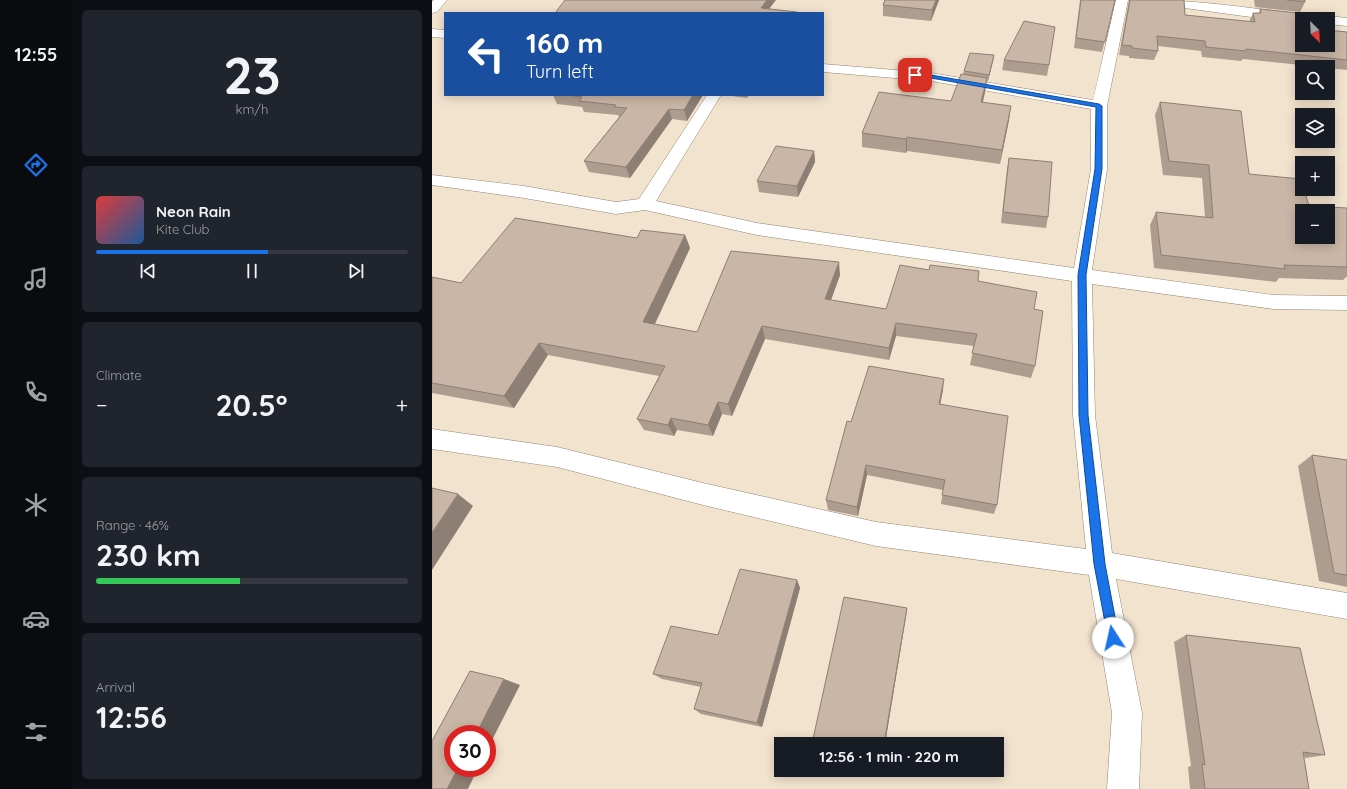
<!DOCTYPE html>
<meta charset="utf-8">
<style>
body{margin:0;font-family:Quicksand,sans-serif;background:#20242c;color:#f1f3f6;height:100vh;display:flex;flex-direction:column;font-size:15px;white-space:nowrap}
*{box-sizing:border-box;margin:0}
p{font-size:13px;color:#9ea1a6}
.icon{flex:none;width:22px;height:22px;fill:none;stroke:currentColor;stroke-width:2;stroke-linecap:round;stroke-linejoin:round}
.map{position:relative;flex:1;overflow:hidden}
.panel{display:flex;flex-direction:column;gap:10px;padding:10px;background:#0d0f14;width:360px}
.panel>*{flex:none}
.banner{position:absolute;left:12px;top:12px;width:380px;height:84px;border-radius:0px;box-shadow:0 2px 10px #0003;background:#1a4fa0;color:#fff;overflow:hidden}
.needle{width:26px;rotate:156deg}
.tools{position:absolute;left:863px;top:12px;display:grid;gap:8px}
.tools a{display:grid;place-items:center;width:40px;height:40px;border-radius:0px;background:#171b24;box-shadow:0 2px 10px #0003;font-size:20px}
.speed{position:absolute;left:12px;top:725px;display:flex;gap:8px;font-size:20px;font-weight:700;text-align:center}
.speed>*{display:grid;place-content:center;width:52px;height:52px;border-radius:50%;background:#171b24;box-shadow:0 2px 10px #0003;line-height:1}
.speed .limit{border:6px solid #d22;background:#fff;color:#111}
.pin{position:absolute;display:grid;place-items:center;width:34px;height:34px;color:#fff;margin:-17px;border-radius:8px;box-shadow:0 2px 6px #0006}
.me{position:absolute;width:44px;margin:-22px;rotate:350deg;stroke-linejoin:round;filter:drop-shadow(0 0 3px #0008)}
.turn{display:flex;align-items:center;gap:14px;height:84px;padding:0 16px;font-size:18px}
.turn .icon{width:52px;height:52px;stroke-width:2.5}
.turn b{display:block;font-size:28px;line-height:34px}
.big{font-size:30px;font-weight:700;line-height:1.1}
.panel .tile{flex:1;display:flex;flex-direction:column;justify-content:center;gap:6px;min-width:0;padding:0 14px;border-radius:6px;background:#20242c}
.panel .dial{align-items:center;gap:0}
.dial b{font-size:52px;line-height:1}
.song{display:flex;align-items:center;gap:12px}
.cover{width:48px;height:48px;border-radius:6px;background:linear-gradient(135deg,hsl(0 70% 55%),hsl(210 70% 35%))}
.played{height:4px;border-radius:2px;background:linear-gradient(90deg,#1a73e8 55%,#363941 55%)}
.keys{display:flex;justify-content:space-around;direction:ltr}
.heat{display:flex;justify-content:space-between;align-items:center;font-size:22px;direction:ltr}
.charge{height:6px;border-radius:3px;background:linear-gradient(90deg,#34c759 46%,#363941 0)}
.trip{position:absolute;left:342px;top:737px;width:230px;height:40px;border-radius:0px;background:#171b24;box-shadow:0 2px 10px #0003;font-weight:700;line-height:40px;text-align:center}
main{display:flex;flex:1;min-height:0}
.tab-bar{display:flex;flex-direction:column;width:72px;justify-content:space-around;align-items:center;background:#090b0e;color:#9ea1a6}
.tab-bar .icon{width:28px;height:28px}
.tab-bar .current{color:#1a73e8}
.tab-bar b{font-size:18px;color:#f1f3f6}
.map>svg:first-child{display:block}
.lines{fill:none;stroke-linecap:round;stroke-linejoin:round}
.minor-casing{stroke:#938672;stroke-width:1}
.minor{fill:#fff;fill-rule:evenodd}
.wall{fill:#ae9d8f}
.shaded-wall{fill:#8d7f74}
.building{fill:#cab6a6;stroke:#8d7f74;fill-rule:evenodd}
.route{fill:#1a73e8;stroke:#114b97}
</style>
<main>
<nav class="tab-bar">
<b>12:55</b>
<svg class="icon current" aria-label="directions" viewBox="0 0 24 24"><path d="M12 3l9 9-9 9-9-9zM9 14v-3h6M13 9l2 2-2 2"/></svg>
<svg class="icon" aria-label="music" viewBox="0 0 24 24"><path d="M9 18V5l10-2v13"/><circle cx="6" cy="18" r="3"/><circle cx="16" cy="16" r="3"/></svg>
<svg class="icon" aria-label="phone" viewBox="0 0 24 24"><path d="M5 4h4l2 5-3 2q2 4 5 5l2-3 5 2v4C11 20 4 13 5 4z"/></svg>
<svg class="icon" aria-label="climate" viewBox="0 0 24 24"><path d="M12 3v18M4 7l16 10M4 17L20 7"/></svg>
<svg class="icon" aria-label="car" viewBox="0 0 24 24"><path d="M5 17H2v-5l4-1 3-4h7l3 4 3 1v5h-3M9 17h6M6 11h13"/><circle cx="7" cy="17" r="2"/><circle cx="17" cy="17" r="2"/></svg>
<svg class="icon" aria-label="filters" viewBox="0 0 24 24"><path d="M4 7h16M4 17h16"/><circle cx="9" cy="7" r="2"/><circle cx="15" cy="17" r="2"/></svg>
</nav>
<section class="panel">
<div class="tile dial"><b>23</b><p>km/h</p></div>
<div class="tile">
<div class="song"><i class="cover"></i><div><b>Neon Rain</b><p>Kite Club</p></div></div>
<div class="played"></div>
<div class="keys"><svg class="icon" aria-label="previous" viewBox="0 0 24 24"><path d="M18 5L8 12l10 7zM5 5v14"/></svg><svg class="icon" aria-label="pause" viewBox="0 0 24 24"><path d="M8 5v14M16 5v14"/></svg><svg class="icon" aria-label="next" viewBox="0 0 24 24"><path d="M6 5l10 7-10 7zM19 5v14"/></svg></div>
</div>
<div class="tile"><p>Climate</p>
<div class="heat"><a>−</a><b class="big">20.5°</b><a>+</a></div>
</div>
<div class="tile"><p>Range · 46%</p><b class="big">230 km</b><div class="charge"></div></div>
<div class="tile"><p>Arrival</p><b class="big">12:56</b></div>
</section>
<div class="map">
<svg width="915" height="789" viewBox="0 0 915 789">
<rect width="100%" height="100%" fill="#f2e3ce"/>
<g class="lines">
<g class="minor-casing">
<path id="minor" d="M2,0h13l-10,12 -5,1v-11z
M684,0h12l-21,106v63l-15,101 181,25 74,1v14l-74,-1 -181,-25 3,131 17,138 235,40v26l-231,-40 26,134 -3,76h-32l5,-76 -23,-138 -213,-29 -173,-41 -146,-38 -125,-18v-20l125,18 146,36 173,39 210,27 -13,-134 -1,-134 -315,-46 -112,-25 -29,4 -92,-16 -92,-13v-10l92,11 92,16 23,-3 68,-104h14l-65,106 101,22 317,45 17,-99v-60l-160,-28 -108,-9v-8l108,9 162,27z
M717,0c55,0 109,10 164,15l5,1 2,3h-18v3l-51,-5 -96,-13 -5,-1z
M896,16l19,2v8l-19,-2v-5h-6z
M0,29l13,1v8l-13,-1z"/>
</g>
<use href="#minor" class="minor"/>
</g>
<path class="wall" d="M453,0h54l-8,21 -48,-5v-11z
M648,0h35l-13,52 -28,-4z
M697,0h55l1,15 64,7 4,-9h6l1,-4 42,36 45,-13v38l-19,-2v-1h-9l-76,-8 -2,2 -39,-4 -1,-6 -43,-5v5l-4,9 -25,-2v-2l-10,-1z
M822,0h51v2l-5,10 -45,-5z
M562,55l-1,6 -5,20h-1l-2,11 -2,10 26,18 -9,44 -93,-13 -1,2 -44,-6v-14l89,-32 12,-27 1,-3z
M572,60l45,5 -2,11 -45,-6z
M121,95h150l-16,26 -15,-2 -42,59 -41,-6 -5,-11 35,-44 -1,-2 -34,-3 -2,-5 -25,-3z
M292,95h25l-2,3z
M728,102l89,72 60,32 38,2v69h-1l-3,3 -64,-2 -3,4 -122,-14 -4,-43 6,-13 49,5 -3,-39 -39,-3 -8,-60z
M382,151l1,11 -17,35 -39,-5 -2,-11z
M577,158l39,59 -2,11 -45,-5 6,-54z
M253,235l5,13 -35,76 42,8 143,-57 -9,25 55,9 92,-28 56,28 1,57 -4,12 -61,-13 4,-19 -78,-10 -7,24 -124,-21 -33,77 -10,-2 -9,22 -36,-6 -3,6 -30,-6 -7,-11 22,-43 -111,-21 -34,53 -82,-15v-116l29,6 176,-45z
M511,390l-3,14 57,101 -3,9 -53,-10 2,-14 -76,-15 -9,41 -30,-6 -2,-10 25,-78z
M880,455l35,5v127l-28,-6 -21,-115z
M365,580l3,8 -38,139 -61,-13 -7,-5 7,-22 -39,-8 -9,-5 65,-39z
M475,608l-1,8 -21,128h-63l-6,-1 -3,-4z
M754,635l139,120 -19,3 -2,-1 5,32h-119l-2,-22 3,-1 -17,-124z"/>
<path class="shaded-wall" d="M335,0h9l-10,13 -5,-5z
M504,0h3l-8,21 1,-11z
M562,55l-1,6 -5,20 1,-6z
M555,78l-2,14 -6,24 2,-14z
M261,95h10l-16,26 -3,-11z
M579,106l-2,14 -9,44 2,-14z
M237,109l3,10 -42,59 -4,-11z
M475,137v14l-1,2v-14z
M382,151l1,11 -17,35 -1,-11z
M253,235l5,13 -40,86 -7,-12z
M407,262l1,13 -13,36 -2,-12z
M464,323v13l-7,24v-12z
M330,326l3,13 -33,77 -4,-12z
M107,343l9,12 -34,53 -10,-12z
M512,379l-1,11 -5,25 1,-11z
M286,402l4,12 -9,22 -5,-11z
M239,418l6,12 -3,6 -6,-11z
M434,465l1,10 -9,41 -1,-9z
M26,494l15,12 -41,64v-37z
M365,580l3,8 -38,139 -5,-4z
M475,608l-1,8 -21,128h-1z
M72,679l16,6 -33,65v-16h-11z
M26,768h20l-10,21h-21z"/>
<path class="building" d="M133,0h202l-6,8 36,4 -1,1h-241z
M453,0h51l-4,10 -49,-5z
M649,0h34l-10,42 -29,-4z
M698,0h54l1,15 70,7 -2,-9h8l-1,-4 47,5 1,5h-6v26h26v-15l19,2v28l-101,-11v2l-40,-4 -1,-6 -48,-5 1,15 -26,-3v-2l-10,-1z
M855,0h18v2z
M592,21l31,6 -6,38 -45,-5z
M538,53l24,2 -5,20 -25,-4z
M529,74l26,4 -6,24 30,4 -9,44 -95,-13 -1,2 -44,-6 17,-41 72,9z
M136,95h125l-9,15 -15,-1 -43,58 -42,-6 43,-53 -13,-1 2,-2 -37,-4 3,-4z
M728,102l81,9 8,63 52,5 1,3v7h2l5,17 38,2v59l-63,-2 1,4 -124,-14 -5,-43 57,6 -4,-53 -40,-4zM870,211h26v26h-26z
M344,146l38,5 -17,35 -40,-5z
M577,158l43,4 -4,55 -45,-5z
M83,218l122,20 4,-8 44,5 -42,87 54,10 34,-81 108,11 -14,37 61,10 14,-44 29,5 1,-5 49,6 -1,10 59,11 -3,17 9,2 -8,55 -63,-13 5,-19 -81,-11 -7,25 -127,-22 -34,78 -10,-2 -10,23 -37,-7 -3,7 -31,-6 28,-53 -126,-23 -35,53 -72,-13v-106l29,6z
M437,366l75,13 -5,25 69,12 -11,89 -55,-10 3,-15 -79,-15 -9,42 -31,-7 21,-79 4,1z
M880,455l35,5v115l-13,-2z
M0,488l26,6 -26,39z
M308,569l57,11 -40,143 -63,-14 8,-26 -49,-9 18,-48 47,9z
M412,597l63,11 -23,136h-48l-23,-5z
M754,635l114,13 25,107 -22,-3 6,37h-104l-3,-25 3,1z
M38,671l34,8 -28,55h-23v34h5l-11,21h-15v-48z"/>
<path class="route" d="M481,74l18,1 168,29 3,2v63l-16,106 2,140 17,149 14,74 -2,4 -4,2 -4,-2 -1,-4 -14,-74 -15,-149 -1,-140 17,-106 1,-62 -165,-29 -16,-1h-2z"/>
</svg>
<div class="tools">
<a><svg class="needle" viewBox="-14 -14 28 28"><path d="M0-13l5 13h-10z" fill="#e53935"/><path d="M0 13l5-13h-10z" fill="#9ea1a6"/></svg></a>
<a><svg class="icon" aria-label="search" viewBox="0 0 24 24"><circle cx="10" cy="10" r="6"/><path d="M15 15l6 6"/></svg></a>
<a><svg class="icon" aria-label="layers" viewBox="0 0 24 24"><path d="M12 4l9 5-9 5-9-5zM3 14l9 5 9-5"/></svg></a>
<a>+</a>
<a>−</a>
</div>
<div class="speed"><div class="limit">30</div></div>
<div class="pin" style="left:483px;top:75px;background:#d93025"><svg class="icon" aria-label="arrive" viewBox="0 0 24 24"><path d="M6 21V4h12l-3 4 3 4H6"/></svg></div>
<svg class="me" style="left:681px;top:638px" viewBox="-20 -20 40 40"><circle r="19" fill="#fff"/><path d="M0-13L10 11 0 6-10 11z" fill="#1a73e8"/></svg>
<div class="trip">12:56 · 1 min · 220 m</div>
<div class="banner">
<div class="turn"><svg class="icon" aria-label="left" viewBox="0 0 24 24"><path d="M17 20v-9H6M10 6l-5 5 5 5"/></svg><div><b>160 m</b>Turn left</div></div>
</div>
</div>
</main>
